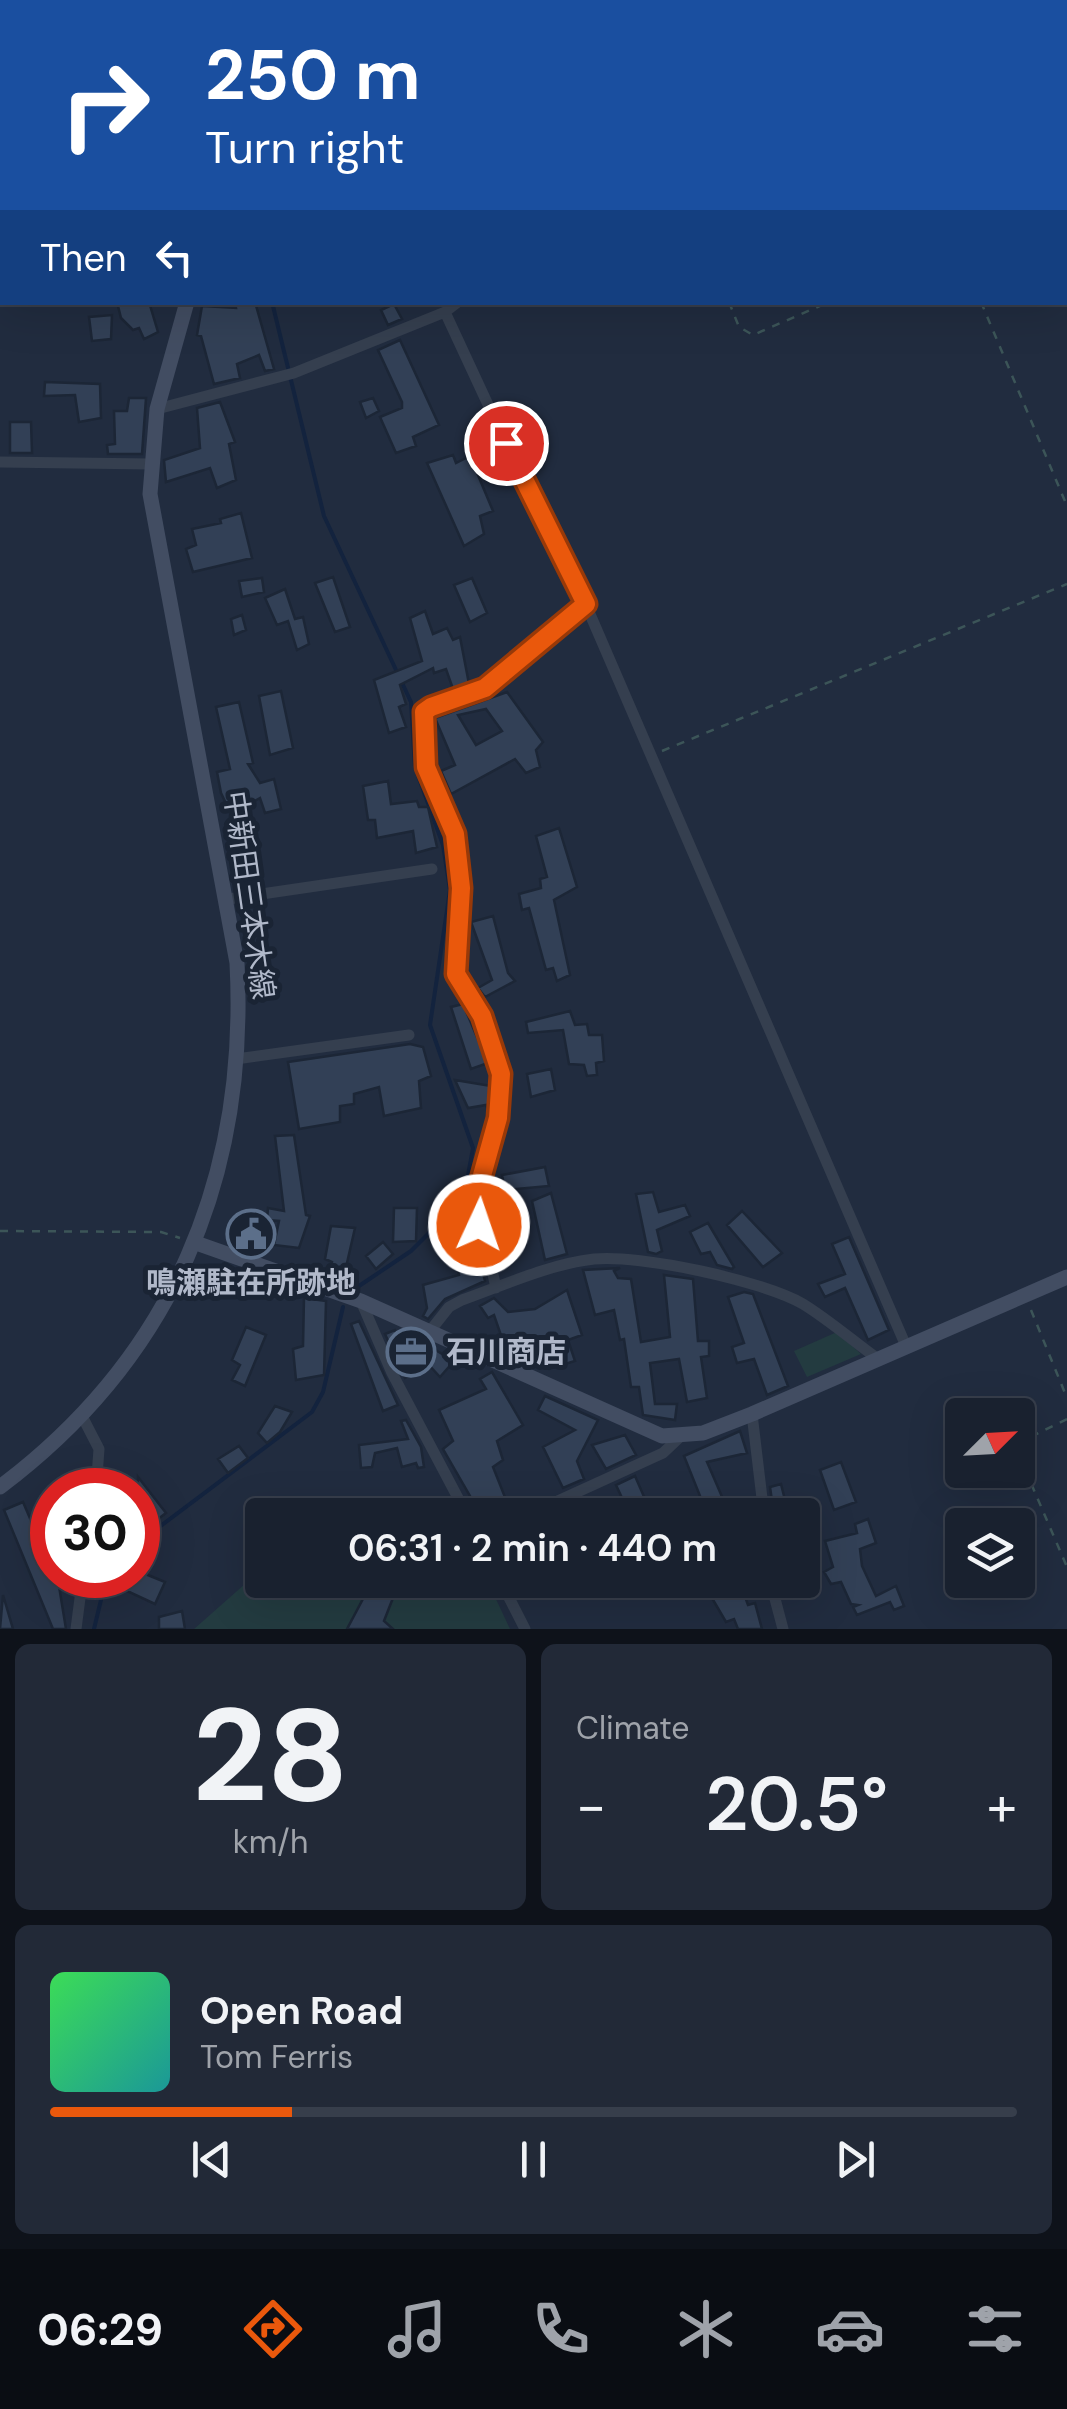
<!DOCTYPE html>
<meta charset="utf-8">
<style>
body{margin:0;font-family:"DM Sans","Noto Sans JP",sans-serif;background:#222937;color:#f1f3f6;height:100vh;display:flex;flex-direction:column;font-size:38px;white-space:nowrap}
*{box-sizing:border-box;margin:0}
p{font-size:32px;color:#9fa3aa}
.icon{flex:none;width:55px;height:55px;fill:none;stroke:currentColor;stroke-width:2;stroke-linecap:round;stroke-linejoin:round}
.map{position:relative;height:1629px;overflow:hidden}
.panel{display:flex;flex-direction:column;gap:15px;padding:15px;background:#0e121a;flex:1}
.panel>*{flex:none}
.top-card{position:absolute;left:0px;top:0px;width:1068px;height:305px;box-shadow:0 10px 40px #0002,0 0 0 2px #373e4b;background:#1a4fa0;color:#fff;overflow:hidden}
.needle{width:65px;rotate:66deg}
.fabs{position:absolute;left:945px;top:1398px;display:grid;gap:20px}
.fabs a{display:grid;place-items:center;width:90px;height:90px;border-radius:10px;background:#19212f;box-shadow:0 10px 40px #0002,0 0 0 2px #373e4b;font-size:50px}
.speed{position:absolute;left:30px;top:1468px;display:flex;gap:20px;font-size:50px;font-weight:700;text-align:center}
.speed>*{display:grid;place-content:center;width:130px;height:130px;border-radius:50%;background:#19212f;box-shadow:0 10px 40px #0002,0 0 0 2px #373e4b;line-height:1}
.speed .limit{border:15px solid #d22;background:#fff;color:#111}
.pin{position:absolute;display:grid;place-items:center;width:85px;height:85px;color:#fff;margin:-42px;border:5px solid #fff;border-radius:50%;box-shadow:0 2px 10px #0007}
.me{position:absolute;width:110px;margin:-55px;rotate:3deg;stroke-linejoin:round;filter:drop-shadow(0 0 8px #0008)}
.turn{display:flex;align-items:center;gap:35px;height:210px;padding:0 40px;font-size:45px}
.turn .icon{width:130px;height:130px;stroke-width:2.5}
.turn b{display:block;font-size:70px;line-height:85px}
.then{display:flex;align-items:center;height:95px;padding:0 40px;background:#0003;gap:20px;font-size:38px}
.big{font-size:75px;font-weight:600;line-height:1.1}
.panel .tile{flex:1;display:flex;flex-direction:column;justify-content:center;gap:15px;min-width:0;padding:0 35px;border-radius:15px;background:#222937}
.panel .dial{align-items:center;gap:0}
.dial b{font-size:130px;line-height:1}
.song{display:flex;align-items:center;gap:30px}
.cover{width:120px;height:120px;border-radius:15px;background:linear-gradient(135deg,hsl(130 70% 55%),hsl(180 70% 35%))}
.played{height:10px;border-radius:5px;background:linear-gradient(90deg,#ea580c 25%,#373e4b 25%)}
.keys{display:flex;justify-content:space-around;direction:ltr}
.heat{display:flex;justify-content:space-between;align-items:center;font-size:55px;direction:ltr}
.panel .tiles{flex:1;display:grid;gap:15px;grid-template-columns:1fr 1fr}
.tile:last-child{grid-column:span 2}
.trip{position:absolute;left:245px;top:1498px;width:575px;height:100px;border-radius:10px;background:#19212f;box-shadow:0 10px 40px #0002,0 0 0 2px #373e4b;font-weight:600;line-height:100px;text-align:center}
.menu{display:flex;height:160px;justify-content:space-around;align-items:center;background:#0a0d13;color:#9fa3aa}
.menu .icon{width:70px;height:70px}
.menu .on{color:#ea580c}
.menu b{font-size:45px;color:#f1f3f6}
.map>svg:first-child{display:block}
.green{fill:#233b40}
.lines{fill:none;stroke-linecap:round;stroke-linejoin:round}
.stream{stroke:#13233e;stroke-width:4}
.building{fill:#324056;stroke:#1c2636;stroke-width:2.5;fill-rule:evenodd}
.path{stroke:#3c5558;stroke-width:2.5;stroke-dasharray:8 8;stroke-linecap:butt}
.street{stroke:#353f4f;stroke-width:11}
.secondary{stroke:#424d62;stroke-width:15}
.route-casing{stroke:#983908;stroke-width:25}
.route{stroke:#ea580c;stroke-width:18}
.labels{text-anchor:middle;stroke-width:10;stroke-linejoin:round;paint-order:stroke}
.street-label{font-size:30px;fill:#b1b9ca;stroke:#1a2434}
.poi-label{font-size:30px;font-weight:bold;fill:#b1b9ca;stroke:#1a2434}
</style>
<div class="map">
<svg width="1067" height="1629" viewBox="0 0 1067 1629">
<rect width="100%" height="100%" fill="#212c3f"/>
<path class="green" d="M837,1332l24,22 -54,23 -13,-26z
M449,1500l7,15h-57z
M262,1569v11h225l23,49h-316z"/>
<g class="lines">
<path class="stream" d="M272,302l52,214 87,186 4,65 28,78 7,45 -20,135 43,123 -7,38 -34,44 -21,21 -52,35
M138,1543l174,-131 11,-20 20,-85
M94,1629l13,-54"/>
</g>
<path class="building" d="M117,302h32l9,30 -14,7 -5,-11 -6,2 -12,-12z
M235,302h20l19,67 -9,2 -6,-16 -22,9 3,14 -26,6 -13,-48 -4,-1 5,-29 34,2z
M394,304l8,15 -14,6 -7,-15z
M112,315l-1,24 -19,2 -3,-24z
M400,340l39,85 -26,12 3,9 -20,7 -16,-36 22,-9v-6l-24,-52z
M45,382l55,2 1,34 -22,4 -4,-27 -31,1z
M129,398h17l-4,56h-34l-1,-9 8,-1 -1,-33h13z
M373,398l6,13 -13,7 -6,-16z
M220,402l15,40 -6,2 7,36 -19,8 -7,-20 -44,14 -2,-22 36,-12 -3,-40z
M10,422h21l1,31h-22z
M453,455l3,8 14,-7 23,55 -13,5 4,18 -20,12 -37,-83z
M241,513l11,45 -59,14 -7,-23 10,-4 -4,-16 29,-6 -1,-4z
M333,577l17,50 -15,5 -20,-49z
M262,578l2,14 -22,5 -3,-16z
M472,578l15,35 -17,9 -16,-37z
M285,589l10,30 8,-2 6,27 -12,6 -9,-29 -11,4 -12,-27z
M425,611l8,23 14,-6 6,12 7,-3 9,47 -16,5 -7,-20 -12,4 -1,-5 -33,17 6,19 -7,3 7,20 -17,6 -15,-53 48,-19 -12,-43z
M242,615l4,15 -12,5 -3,-16z
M281,691l12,57 -23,7 -11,-59z
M507,692l36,50 -7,8 4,17 -14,6 -11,-14 -64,35 -10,-23 14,-6 -20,-47zM486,709l16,22 -26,14 -18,-30z
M239,702l14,61 -5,1 12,19 14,-4 7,30 -16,4 -5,-15 -29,16 -10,-21 -4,-21 13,-3 -14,-62z
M388,781l3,23 26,-3 2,6h9l9,40 -21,6 -3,-22 -36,7 -2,-18h-7l-5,-34z
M559,828l18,59 -23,13 16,75 -13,6 -4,-13 -7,2 -17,-62 -7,2 -3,-16 22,-6 -1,-9 7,-2 -11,-41z
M493,916l15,57 7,8 -30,16 -7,-9 14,-8 -21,-58z
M463,1004l25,59 -17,6 -20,-62z
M570,1011l5,14 12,-1 2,11h13l2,26 -8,2 1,12 -10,1 -3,-11 -15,-1 -6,-34 -35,3 -2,-11z
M410,1044l13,3 8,29 -12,5 2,27 -37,8 -5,-29 -25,7v10l-14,2v16l-41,7 -11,-67z
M551,1069l4,21 -24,7 -4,-23z
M455,1080l36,6 -2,27 -3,-8 -18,3z
M294,1135l12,80 4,1 -11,32 -25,-3 5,-24 -12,-1 1,-12 16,3 -9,-75z
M545,1167l4,19 -44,4 -3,-15z
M653,1192l6,20 26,-7 5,11 -33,14 5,21 -6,3 -8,-2 -12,-58z
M551,1193l16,61 -22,6 -13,-59z
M394,1208h23l-1,33 -23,1z
M742,1211l40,42 -19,14 -36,-42z
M708,1223l26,44 -2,2 -15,-4 -7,-13 -9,2 -11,-22z
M470,1224l15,57 -40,18 -17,20 -5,-3 4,-8 -4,-23 36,-10 -7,-25 -9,1 -4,-15z
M331,1226l24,2 -11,48 -15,-1 3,-13 -7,-3z
M849,1237l40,93 -21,10 -23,-52 -20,9 -7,-13 27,-10 -13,-30z
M383,1242l10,12 -17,15 -10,-13z
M620,1268l-6,3 4,7 13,1 10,63 29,-5 -6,-62 29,4 5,62h11v15l-8,1 6,41 -20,4 -8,-43 -29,4 5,41h22l-2,16 -32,-5 -4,-28h-8l-7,-48 -4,1 -6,-30 -19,5 -12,-45z
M225,1271l19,1 1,16 -19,4z
M567,1290l15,45 -14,5 7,21 -26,8 -28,-9 -5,-16 -11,3 -11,-32 -6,3 -8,-12 14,-8 14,14 27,-3z
M744,1292l9,2 35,92 -21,9 -13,-36 -17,4 -5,-16 12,-4 -16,-46z
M304,1298l22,3 -2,74 -28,5 -3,-31 10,-3z
M359,1321l39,84 -15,6 -32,-87z
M246,1327l20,8 -21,51 -13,-6 8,-15 -8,-5z
M395,1330l8,14 12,-6 39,23 -14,16 -12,-13 -23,14 -20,-44z
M492,1372l31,53 -26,16 6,19 -10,7 19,48h-31l-38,-66 10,-8 -14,-31 47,-21 -6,-10z
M545,1396l53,24 -21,41 7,18 -21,9 -20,-41 32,-17 -37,-20z
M275,1406l17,6 -12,20 -13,11 -9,-10z
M406,1420l15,27 3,20 -6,1 -2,-5 -14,4 -5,-19 -22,5 -3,14 -11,1 -2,-23 49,-6 -7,-18z
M740,1431l7,22 -40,9 16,37 -19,7 -20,-50z
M625,1435l11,20 -30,14 -14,-24z
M239,1446l9,12 -20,15 -10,-14z
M841,1462l15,40 -22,8 -14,-40z
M635,1476l17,39h-22l-14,-30z
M138,1477l28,36 -17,13 -11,-14z
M781,1484l5,20 -13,4 -3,-21z
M23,1502l36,84 7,43h-13l-49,-119z
M868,1519l8,24 -16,6 2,17 14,30 20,-10 8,20 -10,4 -4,-8 -33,13 -4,-8 5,-2 -7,-1 -10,-22 -10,2 -7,-12 9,-5 -8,-26 32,-8 -2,-9z
M138,1571l27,11 -10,22 -28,-13z
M373,1580h27l-16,41 9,8h-46z
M739,1580l9,25 7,-2 7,26h-24l-4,-10 -8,3 -17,-29z
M3,1595l10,34h-13z
M182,1611l3,18h-26v-12z"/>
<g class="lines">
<path class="path" d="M895,2v-2
M729,302l10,25 14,8 76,-33
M981,302l86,204
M662,751l405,-167
M0,1231l161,1 19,6
M1031,1310l36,88
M1067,1419l-43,21 -6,13 49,114"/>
<path class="street" d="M291,0l1,2
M545,0l1,2
M229,2l13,-2
M438,2l6,-2
M992,2l6,-2
M0,116l2,-1
M458,302l-13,10 91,196 41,76 329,762
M157,409l137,-36 151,-61
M0,462l151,2
M228,899l204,-30
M236,1059l173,-24
M496,1288l-20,-91 22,-79 3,-44 -19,-58 -27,-42 6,-86 -6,-54 -29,-67 -2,-55 7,-5 54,-19 101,-84
M361,1301l31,72 75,142
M430,1331l19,-24 13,-7c42,-15 88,-36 132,-41 45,-5 170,22 209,45 26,16 50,37 75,55
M752,1414l12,101
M82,1416l17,33 -3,41
M527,1515l136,-62 18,-17
M500,1580l25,49
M770,1580l13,49
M76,1629l7,-54"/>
<path class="secondary" d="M220,2v-2
M196,1243l165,58 301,135 41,-3 49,-19 315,-137
M0,1487c173,-130 248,-310 237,-524l-87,-469 7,-85 30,-107"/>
</g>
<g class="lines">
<g class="route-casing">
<path id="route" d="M479,1225l-3,-28 22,-79 3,-44 -19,-58 -26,-42 5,-86 -6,-54 -29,-67 -2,-55 7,-5 54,-19 101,-84 -80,-161"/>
</g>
<use href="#route" class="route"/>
</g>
<defs>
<g id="civic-ring" transform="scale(2.5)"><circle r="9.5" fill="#1a2434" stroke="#5c6f8a" stroke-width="1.5"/><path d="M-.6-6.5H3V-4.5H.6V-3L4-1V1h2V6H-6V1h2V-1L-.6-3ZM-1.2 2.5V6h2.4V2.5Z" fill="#5c6f8a"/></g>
<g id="office-ring" transform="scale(2.5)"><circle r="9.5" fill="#1a2434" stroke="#5c6f8a" stroke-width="1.5"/><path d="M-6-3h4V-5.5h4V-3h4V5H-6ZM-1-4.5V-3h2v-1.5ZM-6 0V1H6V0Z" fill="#5c6f8a"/></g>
</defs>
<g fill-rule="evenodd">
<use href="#civic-ring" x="251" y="1234"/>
<use href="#office-ring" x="411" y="1352"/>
</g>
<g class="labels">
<g class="street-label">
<text transform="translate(249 895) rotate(82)" y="10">中新田三本木線</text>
</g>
<g class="poi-label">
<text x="251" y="1293">鳴瀬駐在所跡地</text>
<text x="446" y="1362" text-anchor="start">石川商店</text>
</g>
</g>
</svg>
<div class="fabs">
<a><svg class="needle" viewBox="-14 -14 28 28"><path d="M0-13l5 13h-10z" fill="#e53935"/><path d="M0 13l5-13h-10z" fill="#9fa3aa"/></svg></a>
<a><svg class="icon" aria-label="layers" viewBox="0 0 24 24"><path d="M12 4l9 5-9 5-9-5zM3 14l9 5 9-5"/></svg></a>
</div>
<div class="speed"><div class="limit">30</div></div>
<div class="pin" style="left:506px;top:443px;background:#d93025"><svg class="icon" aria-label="arrive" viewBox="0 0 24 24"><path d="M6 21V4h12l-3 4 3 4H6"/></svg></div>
<svg class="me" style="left:479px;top:1225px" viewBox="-20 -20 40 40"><circle r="17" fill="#ea580c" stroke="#fff" stroke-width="3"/><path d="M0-11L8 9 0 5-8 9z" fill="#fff"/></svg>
<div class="trip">06:31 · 2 min · 440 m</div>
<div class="top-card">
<div class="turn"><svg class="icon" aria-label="right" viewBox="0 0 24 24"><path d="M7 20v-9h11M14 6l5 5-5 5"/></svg><div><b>250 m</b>Turn right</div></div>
<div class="then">Then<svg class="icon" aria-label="left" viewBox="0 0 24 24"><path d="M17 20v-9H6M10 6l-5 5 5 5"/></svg></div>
</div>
</div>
<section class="panel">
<div class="tiles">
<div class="tile dial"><b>28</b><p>km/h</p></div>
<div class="tile"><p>Climate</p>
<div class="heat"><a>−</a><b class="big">20.5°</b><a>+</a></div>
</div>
<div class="tile">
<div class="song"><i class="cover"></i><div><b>Open Road</b><p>Tom Ferris</p></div></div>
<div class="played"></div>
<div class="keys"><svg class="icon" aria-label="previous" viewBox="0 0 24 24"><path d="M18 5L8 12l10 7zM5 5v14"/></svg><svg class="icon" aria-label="pause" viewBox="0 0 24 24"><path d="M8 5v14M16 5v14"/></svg><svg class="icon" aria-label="next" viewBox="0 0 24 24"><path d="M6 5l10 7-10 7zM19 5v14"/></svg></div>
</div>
</div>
</section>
<nav class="menu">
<b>06:29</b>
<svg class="icon on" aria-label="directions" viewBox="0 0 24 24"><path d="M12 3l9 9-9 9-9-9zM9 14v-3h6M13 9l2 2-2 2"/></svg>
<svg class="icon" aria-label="music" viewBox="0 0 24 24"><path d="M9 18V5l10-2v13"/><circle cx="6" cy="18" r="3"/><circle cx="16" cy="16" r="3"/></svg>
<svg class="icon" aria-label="phone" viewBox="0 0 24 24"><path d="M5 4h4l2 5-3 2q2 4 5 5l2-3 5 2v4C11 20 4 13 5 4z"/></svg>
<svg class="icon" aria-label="climate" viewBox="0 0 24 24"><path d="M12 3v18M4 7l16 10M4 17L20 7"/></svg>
<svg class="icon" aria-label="car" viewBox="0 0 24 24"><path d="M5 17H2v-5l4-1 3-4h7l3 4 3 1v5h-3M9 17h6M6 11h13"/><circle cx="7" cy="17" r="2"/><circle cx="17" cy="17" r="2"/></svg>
<svg class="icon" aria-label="filters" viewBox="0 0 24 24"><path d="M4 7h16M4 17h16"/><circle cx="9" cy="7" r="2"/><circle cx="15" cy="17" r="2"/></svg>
</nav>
